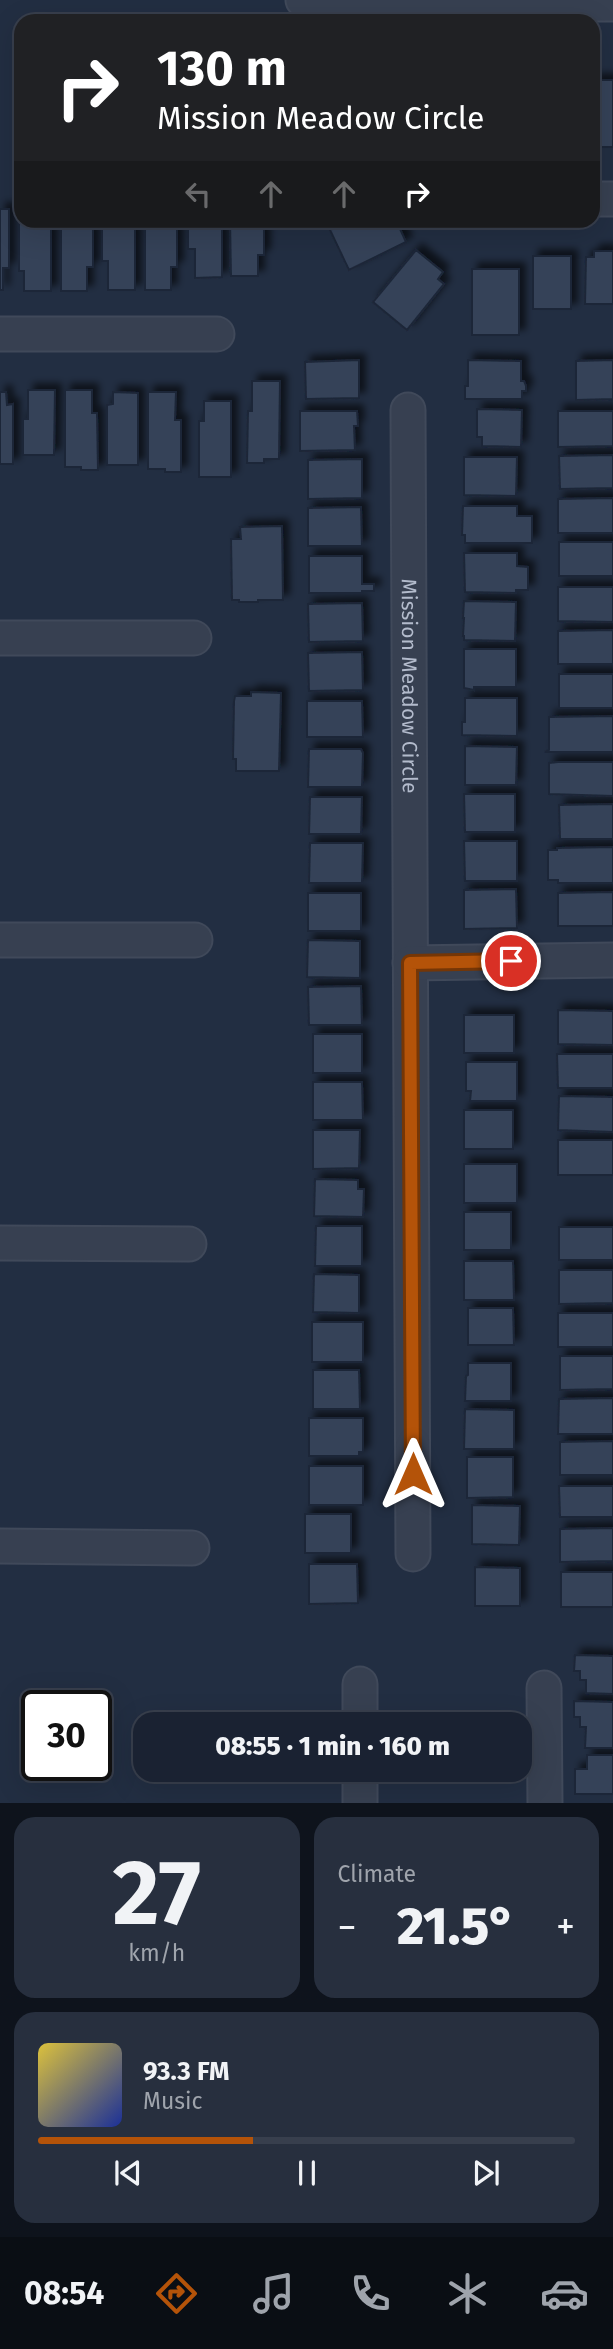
<!DOCTYPE html>
<meta charset="utf-8">
<style>
body{margin:0;font-family:"Fira Sans",sans-serif;background:#272f3e;color:#f1f3f6;height:100vh;display:flex;flex-direction:column;font-size:26px;white-space:nowrap}
*{box-sizing:border-box;margin:0}
p{font-size:23px;color:#9fa4ac}
.icon{flex:none;width:38px;height:38px;fill:none;stroke:currentColor;stroke-width:2;stroke-linecap:round;stroke-linejoin:round}
.map{position:relative;height:1803px;overflow:hidden}
.sheet{display:flex;flex-direction:column;gap:14px;padding:14px;background:#0e131c;flex:1}
.sheet>*{flex:none}
.top-card{position:absolute;left:14px;top:14px;width:586px;height:214px;border-radius:21px;box-shadow:0 7px 28px #0002,0 0 0 2px #383f4d;background:#202124;color:#fff;overflow:hidden}
.speed{position:absolute;left:21px;top:1690px;display:flex;gap:14px;font-size:35px;font-weight:700;text-align:center}
.speed>*{display:grid;place-content:center;width:91px;height:91px;border-radius:50%;background:#1a2232;box-shadow:0 7px 28px #0002,0 0 0 2px #383f4d;line-height:1}
.speed .limit{border:4px solid #111;border-radius:10px;background:#fff;color:#111}
.pin{position:absolute;display:grid;place-items:center;width:60px;height:60px;color:#fff;margin:-30px;border:4px solid #fff;border-radius:50%;box-shadow:0 2px 7px #0007}
.me{position:absolute;width:77px;margin:-38px;rotate:0deg;stroke-linejoin:round;filter:drop-shadow(0 0 5px #0008)}
.turn{display:flex;align-items:center;gap:24px;height:147px;padding:0 28px;font-size:32px}
.turn .icon{width:91px;height:91px;stroke-width:2.5}
.turn b{display:block;font-size:49px;line-height:60px}
.lanes{display:flex;align-items:center;height:66px;padding:0 28px;background:#0003;justify-content:center;gap:35px;direction:ltr}
.lanes .off{opacity:.35}
.big{font-size:52px;font-weight:800;line-height:1.1}
.sheet .tile{flex:1;display:flex;flex-direction:column;justify-content:center;gap:10px;min-width:0;padding:0 24px;border-radius:21px;background:#272f3e}
.sheet .dial{align-items:center;gap:0}
.dial b{font-size:91px;line-height:1}
.song{display:flex;align-items:center;gap:21px}
.cover{width:84px;height:84px;border-radius:10px;background:linear-gradient(135deg,hsl(50 70% 55%),hsl(230 70% 35%))}
.played{height:7px;border-radius:4px;background:linear-gradient(90deg,#b45309 40%,#383f4d 40%)}
.keys{display:flex;justify-content:space-around;direction:ltr}
.heat{display:flex;justify-content:space-between;align-items:center;font-size:38px;direction:ltr}
.sheet .tiles{flex:1;display:grid;gap:14px;grid-template-columns:1fr 1fr}
.tile:last-child{grid-column:span 2}
.trip{position:absolute;left:133px;top:1712px;width:399px;height:70px;border-radius:21px;background:#1a2232;box-shadow:0 7px 28px #0002,0 0 0 2px #383f4d;font-weight:800;line-height:70px;text-align:center}
.tabs{display:flex;height:112px;justify-content:space-around;align-items:center;background:#0a0e14;color:#9fa4ac}
.tabs .icon{width:49px;height:49px}
.tabs .current{color:#b45309}
.tabs b{font-size:32px;color:#f1f3f6}
.map>svg:first-child{display:block}
.building{fill:#344258;stroke:#1e2738;stroke-width:2;filter:url(#shadow)}
.lines{fill:none;stroke-linecap:round;stroke-linejoin:round}
.minor-casing{stroke:#40495a;stroke-width:37}
.minor{stroke:#374051;stroke-width:33}
.route-casing{stroke:#753606;stroke-width:18}
.route{stroke:#b45309;stroke-width:12}
.labels{text-anchor:middle;stroke-width:7;stroke-linejoin:round;paint-order:stroke}
.street-label{font-size:21px;fill:#b3bbcc;stroke:#1c2536}
</style>
<div class="map">
<svg width="613" height="1803" viewBox="0 0 613 1803">
<defs>
<filter id="shadow"><feDropShadow dx="6" dy="-6" stdDeviation="3.5" flood-color="#0009"/></filter>
</defs>
<rect width="100%" height="100%" fill="#222e42"/>
<path class="building" d="M593,80h20v67h-20z
M0,209h9v59h-6v22h-3z
M19,214h2v6h30v71h-27v-20h-5z
M61,220h32v47h-6v24h-26z
M102,220h33v70h-27v-29h-6z
M145,220h32v47h-6v23h-26z
M188,220h34v57l-27,1v-29h-7z
M230,220h34v35h-6v21h-27z
M349,220h47l10,22 -57,28 -19,-40z
M416,250l27,22 -5,7 6,5 -37,46 -34,-28z
M594,251h19v53h-28l1,-47h8z
M533,256h38v53h-38z
M472,269h47v66h-47z
M359,360v38l-53,1 -1,-37z
M468,360l53,1v20h3l2,5v5h-4v8h-57v-13h3z
M613,360v39l-37,1v-39z
M252,381h28l-1,78h-15v4h-17l1,-52h4z
M28,390h27l-1,65h-31v-36h5z
M65,390h27v23h5l1,57h-17v-3h-16z
M0,392h6l1,13 6,-1v60h-13z
M113,392l25,1v72h-31v-60l6,-1z
M148,392h28l-1,28h6v52h-16v-3h-17z
M204,401h27v76h-32v-56h5z
M477,409l45,1 -1,37 -39,-1v-9h-5z
M300,411h57l1,15h-4l1,24 -55,1z
M558,411h55v35l-55,1z
M613,455v33l-53,1 -1,-33z
M464,457h53l-1,39 -52,-1z
M362,459v39l-54,1v-39z
M613,498v35h-55v-34z
M463,506h54v10h15v27h-67v-8h-3z
M361,507l1,39h-54v-38z
M282,526l1,74h-25v2h-19v-2h-7l-1,-61h10l-1,-12z
M559,542h54v34h-54z
M464,553h53v13l11,1v23h-12v3l-51,-1z
M309,556h53v28h12v7h-12v2h-53z
M558,587h55v35l-55,-1z
M464,601l52,1 -1,39 -51,-1v-4h-1l1,-18h-1z
M362,603l1,38 -54,1 -1,-38z
M613,630v34h-55v-33z
M464,649h52v38h-42v3l-10,-2z
M362,652l1,38 -54,1 -1,-38z
M559,674h54v34h-54z
M251,692l30,1 -2,78h-43v-12h-3l1,-58 1,-5h16z
M465,698h52v38l-55,-1v-13h3z
M307,701h55l1,36h-56z
M613,716v36h-68l4,-2v-33z
M465,746l52,1 -1,38h-51z
M309,749h52l2,4 -1,34h-54z
M558,762h55v34l-64,-2v-31z
M464,794h51v38h-50z
M310,797h52l-1,37h-52z
M613,804v35h-53l-1,-34z
M464,841h53v40h-52z
M310,843h53l-1,40h-53z
M613,847v36h-55v-3h-10v-30h9v-2z
M516,889l1,39 -53,1v-39z
M613,892v34h-55v-33z
M308,893h53v38h-53z
M308,940l52,1v37l-53,-1z
M361,986l1,39h-53l-1,-38z
M558,1010l55,1v34l-55,-1z
M464,1015h50v38h-50z
M313,1034h49v39h-49z
M557,1054h56v34h-55z
M466,1062h51v39h-47l1,-10h-5z
M313,1082h49l1,38h-50z
M559,1096l54,1v35l-55,-2z
M464,1110h49v39h-49z
M313,1130h47l-1,38 -46,1z
M558,1140h55v35h-55z
M464,1164h53v39h-53z
M315,1179l43,1v9h6l-1,28 -49,-1z
M464,1212h47v38h-47z
M316,1226h46v40h-47z
M559,1227h54v33h-54z
M464,1261h49l1,39h-50z
M559,1270h54v33l-54,1z
M314,1274l45,1v38l-46,-1z
M468,1308h45l1,37h-46z
M558,1313h55v34h-55z
M312,1322h51v40h-51z
M560,1356h53v33l-53,1z
M468,1363h43v38h-46l1,-25 2,-1z
M313,1370h46l1,39h-47z
M613,1398v36h-55l1,-35z
M465,1409l49,1v39h-50z
M309,1418h54v34h-4v4h-50z
M613,1441v34h-53v-33z
M467,1457h46v40l-46,1z
M309,1466h54v39h-54z
M559,1486h54v31h-53z
M472,1505l48,1 -1,39 -47,-1z
M305,1514h46v39h-46z
M613,1528v33l-53,1v-33z
M309,1564h48l1,39 -49,1z
M475,1567l45,1v38h-45z
M561,1572h52v35h-52z
M575,1655l38,1v38l-27,-1v-13h-6v-9h-6z
M574,1701l39,1v46h-28l1,-21h-6v-10h-6z
M587,1755h26v39h-38v-25h12z"/>
<g class="lines">
<g class="minor-casing">
<g id="minor">
<path d="M303,0l8,5 302,-1"/>
<path d="M593,199h20"/>
<path d="M0,334h217"/>
<path id="s1" d="M408,410l5,1144"/>
<path d="M0,638h194"/>
<path d="M0,940h195"/>
<path d="M410,963l203,-3"/>
<path d="M0,1243l189,1"/>
<path d="M0,1546l192,2"/>
<path d="M360,1684v40"/>
<path d="M544,1688l1,115"/>
<path d="M360,1769v34"/>
</g>
</g>
<use href="#minor" class="minor"/>
</g>
<g class="lines">
<g class="route-casing">
<path id="route" d="M413,1474l-3,-511 101,-2"/>
</g>
<use href="#route" class="route"/>
</g>
<g class="labels">
<g class="street-label">
<text dy="7" stroke="none"><textPath href="#s1" startOffset="276">Mission Meadow Circle</textPath></text>
</g>
</g>
</svg>
<div class="speed"><div class="limit">30</div></div>
<div class="pin" style="left:511px;top:961px;background:#d93025"><svg class="icon" aria-label="arrive" viewBox="0 0 24 24"><path d="M6 21V4h12l-3 4 3 4H6"/></svg></div>
<svg class="me" style="left:413px;top:1474px" viewBox="-20 -20 40 40"><path d="M0-17L14 15 0 8-14 15z" fill="#b45309" stroke="#fff" stroke-width="4"/></svg>
<div class="trip">08:55 · 1 min · 160 m</div>
<div class="top-card">
<div class="turn"><svg class="icon" aria-label="right" viewBox="0 0 24 24"><path d="M7 20v-9h11M14 6l5 5-5 5"/></svg><div><b>130 m</b>Mission Meadow Circle</div></div>
<div class="lanes"><svg class="icon off" aria-label="left" viewBox="0 0 24 24"><path d="M17 20v-9H6M10 6l-5 5 5 5"/></svg><svg class="icon off" aria-label="ahead" viewBox="0 0 24 24"><path d="M12 20V5M6 11l6-6 6 6"/></svg><svg class="icon off" aria-label="ahead" viewBox="0 0 24 24"><path d="M12 20V5M6 11l6-6 6 6"/></svg><svg class="icon" aria-label="right" viewBox="0 0 24 24"><path d="M7 20v-9h11M14 6l5 5-5 5"/></svg></div>
</div>
</div>
<section class="sheet">
<div class="tiles">
<div class="tile dial"><b>27</b><p>km/h</p></div>
<div class="tile"><p>Climate</p>
<div class="heat"><a>−</a><b class="big">21.5°</b><a>+</a></div>
</div>
<div class="tile">
<div class="song"><i class="cover"></i><div><b>93.3 FM</b><p>Music</p></div></div>
<div class="played"></div>
<div class="keys"><svg class="icon" aria-label="previous" viewBox="0 0 24 24"><path d="M18 5L8 12l10 7zM5 5v14"/></svg><svg class="icon" aria-label="pause" viewBox="0 0 24 24"><path d="M8 5v14M16 5v14"/></svg><svg class="icon" aria-label="next" viewBox="0 0 24 24"><path d="M6 5l10 7-10 7zM19 5v14"/></svg></div>
</div>
</div>
</section>
<nav class="tabs">
<b>08:54</b>
<svg class="icon current" aria-label="directions" viewBox="0 0 24 24"><path d="M12 3l9 9-9 9-9-9zM9 14v-3h6M13 9l2 2-2 2"/></svg>
<svg class="icon" aria-label="music" viewBox="0 0 24 24"><path d="M9 18V5l10-2v13"/><circle cx="6" cy="18" r="3"/><circle cx="16" cy="16" r="3"/></svg>
<svg class="icon" aria-label="phone" viewBox="0 0 24 24"><path d="M5 4h4l2 5-3 2q2 4 5 5l2-3 5 2v4C11 20 4 13 5 4z"/></svg>
<svg class="icon" aria-label="climate" viewBox="0 0 24 24"><path d="M12 3v18M4 7l16 10M4 17L20 7"/></svg>
<svg class="icon" aria-label="car" viewBox="0 0 24 24"><path d="M5 17H2v-5l4-1 3-4h7l3 4 3 1v5h-3M9 17h6M6 11h13"/><circle cx="7" cy="17" r="2"/><circle cx="17" cy="17" r="2"/></svg>
</nav>
